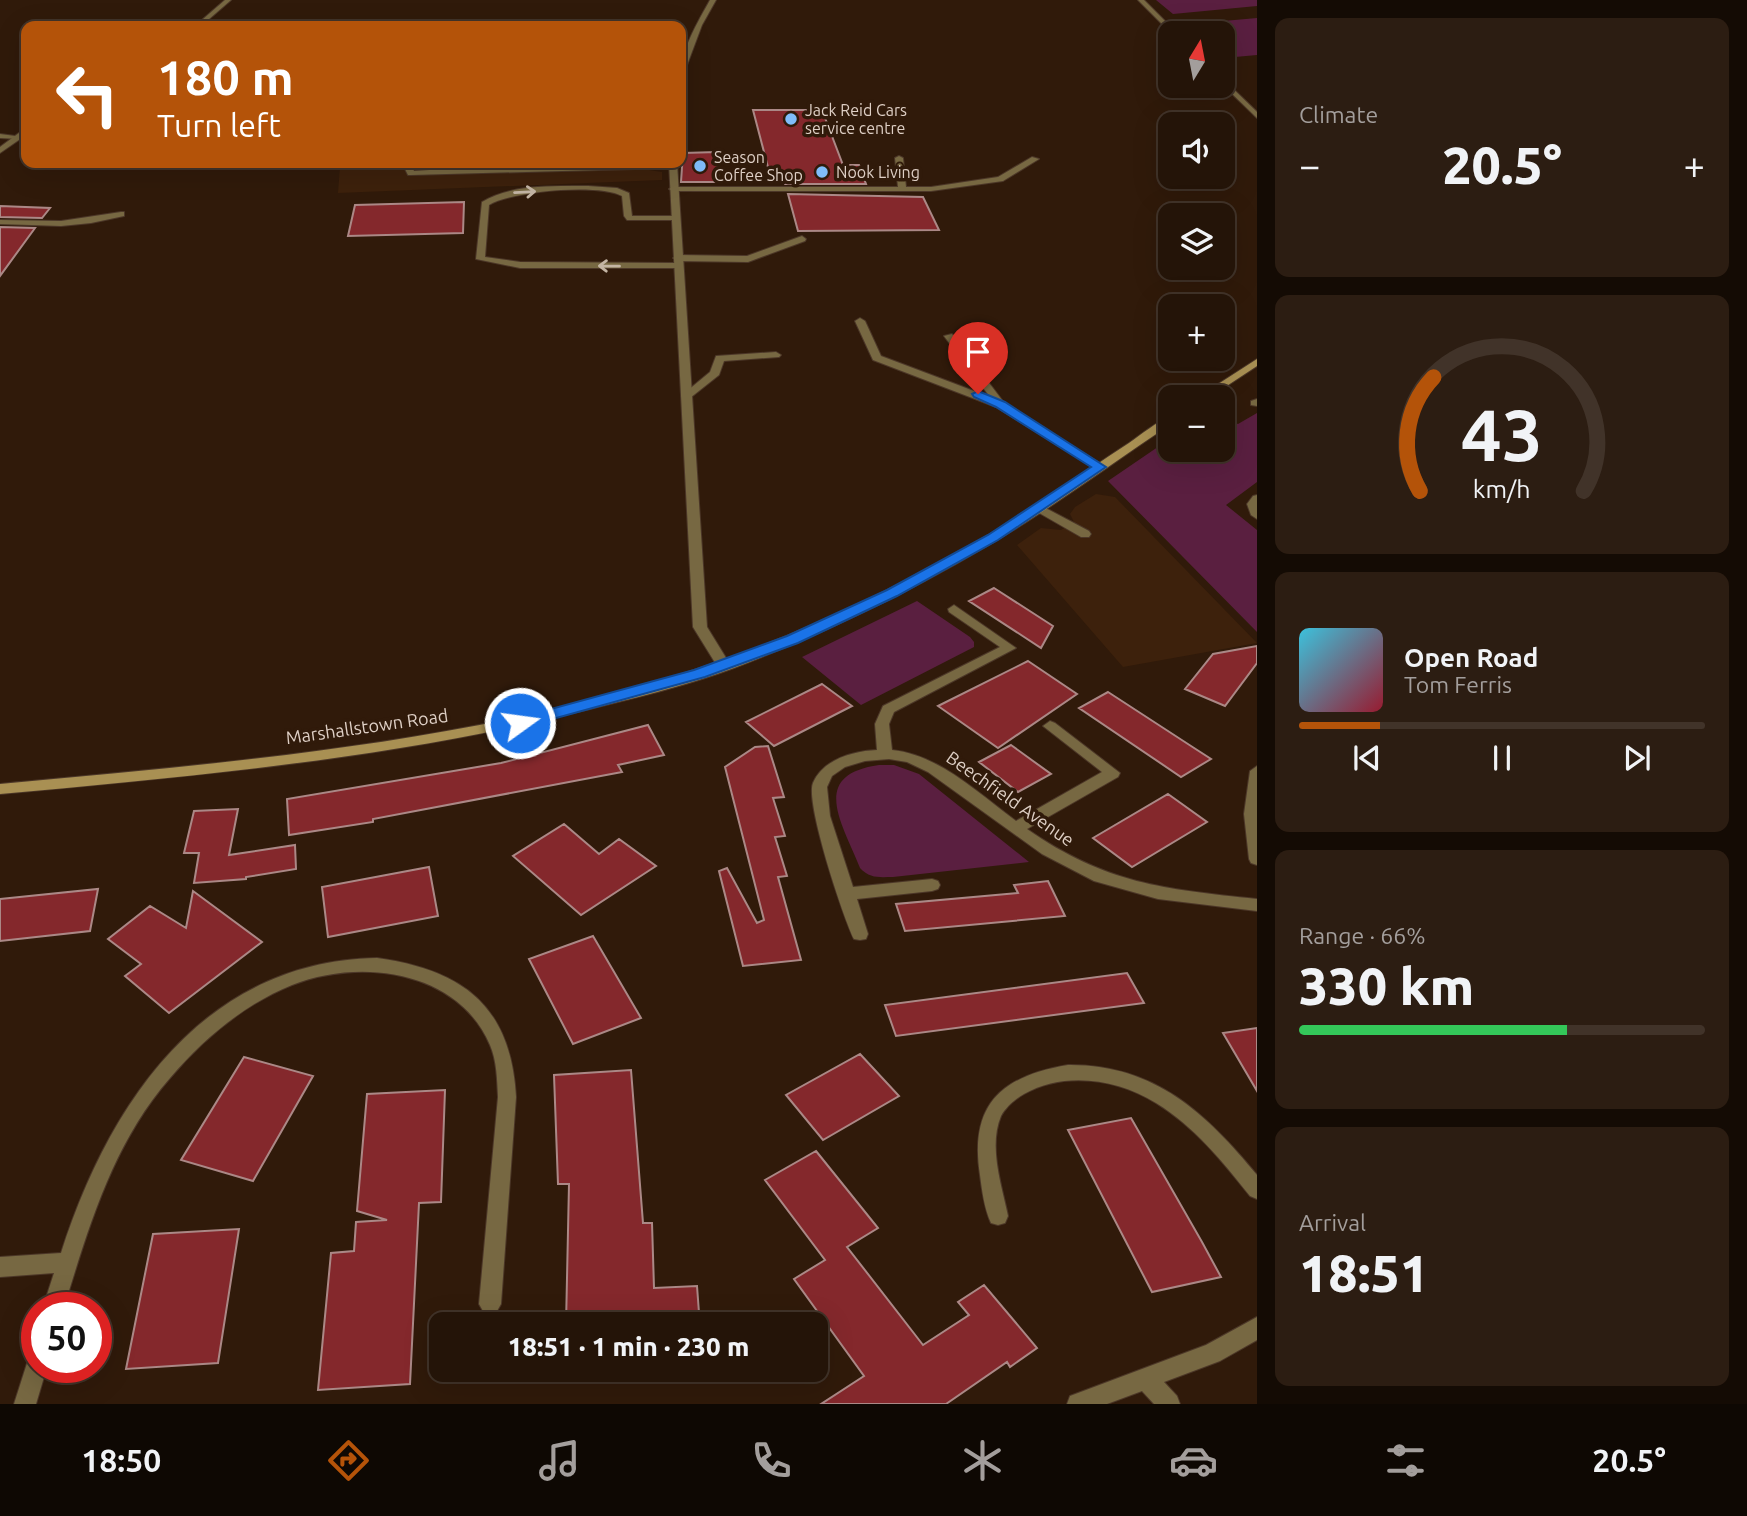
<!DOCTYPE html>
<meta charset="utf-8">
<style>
body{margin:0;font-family:Ubuntu,sans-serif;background:#2c1d12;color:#f1f3f6;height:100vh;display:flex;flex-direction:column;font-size:26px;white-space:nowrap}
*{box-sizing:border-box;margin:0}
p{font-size:23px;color:#a39e9c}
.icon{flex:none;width:38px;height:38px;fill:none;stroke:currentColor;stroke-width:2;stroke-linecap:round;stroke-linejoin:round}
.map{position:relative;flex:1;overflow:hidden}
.sheet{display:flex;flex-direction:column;gap:18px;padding:18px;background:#140b04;width:490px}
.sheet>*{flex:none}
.guide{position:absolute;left:21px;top:21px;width:665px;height:147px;border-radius:14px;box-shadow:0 7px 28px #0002,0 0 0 2px #413329;background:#b45309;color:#fff;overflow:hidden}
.needle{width:46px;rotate:10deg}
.fabs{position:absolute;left:1158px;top:21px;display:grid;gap:14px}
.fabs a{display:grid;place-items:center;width:77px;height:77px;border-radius:14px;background:#241408;box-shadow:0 7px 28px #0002,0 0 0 2px #413329;font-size:35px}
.speed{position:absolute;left:21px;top:1292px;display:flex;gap:14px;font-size:35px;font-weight:700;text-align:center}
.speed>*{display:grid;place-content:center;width:91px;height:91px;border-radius:50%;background:#241408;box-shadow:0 7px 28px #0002,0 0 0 2px #413329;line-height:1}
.speed .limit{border:10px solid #d22;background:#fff;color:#111}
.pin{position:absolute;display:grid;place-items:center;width:60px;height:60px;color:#fff;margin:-72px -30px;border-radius:50% 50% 50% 0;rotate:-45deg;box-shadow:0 0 7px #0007}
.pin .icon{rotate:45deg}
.me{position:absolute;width:77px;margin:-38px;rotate:76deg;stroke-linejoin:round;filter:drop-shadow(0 0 5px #0008)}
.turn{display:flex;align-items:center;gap:24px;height:147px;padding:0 21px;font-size:32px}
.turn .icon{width:91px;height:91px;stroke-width:2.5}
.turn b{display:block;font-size:49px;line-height:60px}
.big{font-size:52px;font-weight:800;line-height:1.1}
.sheet .card{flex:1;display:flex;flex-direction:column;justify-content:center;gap:10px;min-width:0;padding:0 24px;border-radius:14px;background:#2c1d12}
.sheet .dial{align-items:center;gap:0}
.dial svg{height:182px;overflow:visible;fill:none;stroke:#413329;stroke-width:7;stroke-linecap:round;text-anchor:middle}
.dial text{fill:#f1f3f6;stroke:none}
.song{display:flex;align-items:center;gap:21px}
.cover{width:84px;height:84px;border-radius:10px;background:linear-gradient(135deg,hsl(190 70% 55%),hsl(350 70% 35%))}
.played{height:7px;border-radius:4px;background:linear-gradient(90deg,#b45309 20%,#413329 20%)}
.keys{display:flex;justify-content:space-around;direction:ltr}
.heat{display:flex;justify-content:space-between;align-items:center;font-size:38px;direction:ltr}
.charge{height:10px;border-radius:5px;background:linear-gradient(90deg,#34c759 66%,#413329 0)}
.trip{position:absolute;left:429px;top:1312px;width:399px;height:70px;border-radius:14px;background:#241408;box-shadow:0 7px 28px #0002,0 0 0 2px #413329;font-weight:800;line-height:70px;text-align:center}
.tabs{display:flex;height:112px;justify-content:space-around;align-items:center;background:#0e0803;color:#a39e9c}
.tabs .icon{width:49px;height:49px}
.tabs .current{color:#b45309}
.tabs b{font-size:32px;color:#f1f3f6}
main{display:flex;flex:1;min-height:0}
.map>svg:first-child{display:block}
.built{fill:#3d210c}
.green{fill:#5a1f40}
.building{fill:#84282c;stroke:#ab8886;stroke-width:2}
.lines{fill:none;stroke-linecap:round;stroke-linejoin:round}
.service-casing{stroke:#4c3728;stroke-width:2}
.minor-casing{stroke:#4c3728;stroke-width:2}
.tertiary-casing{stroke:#4c3728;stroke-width:2}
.secondary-casing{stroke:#4c3728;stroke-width:2}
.service{fill:#776842;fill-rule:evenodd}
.minor{fill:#776842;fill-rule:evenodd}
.tertiary{fill:#776842;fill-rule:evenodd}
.secondary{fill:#a99053;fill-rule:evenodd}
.oneway{stroke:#c4b5a4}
.route{fill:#1a73e8;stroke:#114b97;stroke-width:2}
.poi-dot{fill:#80bdfa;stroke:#301a0a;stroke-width:2.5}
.labels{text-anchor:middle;stroke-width:7;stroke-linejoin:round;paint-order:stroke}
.far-poi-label{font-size:16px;fill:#decfc5;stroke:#301a0a;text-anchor:start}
.street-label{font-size:18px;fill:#decfc5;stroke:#301a0a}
</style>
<main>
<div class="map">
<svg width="1257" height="1404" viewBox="0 0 1257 1404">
<rect width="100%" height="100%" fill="#301a0a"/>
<path class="built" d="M245,163h405l-1,7 13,2v8l-324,13 2,-26 -95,-1z
M1096,494l19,3 142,146 -134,24 -106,-122 24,-17 20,2 13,-8 -4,-8 5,-7z"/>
<path class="green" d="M1156,0h101v6l-84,8z
M1257,18v37l-33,3 -1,-25h-24l-9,-9z
M1257,413v69l-31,23 31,25v102l-149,-151 63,-43v12h52v-32l15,6z
M917,601l53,36 4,5v5l-113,58 -59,-48z
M879,765h15l25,9 110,88 -136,15c-13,0 -23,2 -33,-9 -17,-44 -52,-93 19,-103z"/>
<path class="building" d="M753,110h69l21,55h16l7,19h-81l-4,-13h-12z
M717,152l2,30h-38l2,-29z
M788,194l135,3 16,33 -141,1z
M464,202l-1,31 -115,3 7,-31z
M0,206l50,2 -8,10 -42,-1z
M0,227l35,1 -35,48z
M994,588l59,38 -12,22 -72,-47z
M1257,646v17l-32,43 -40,-17 28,-35z
M1028,661l49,33 -79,54 -60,-42z
M822,684l30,22 -78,40 -28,-24z
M1108,692l83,54 20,13 -30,18 -102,-69z
M648,725l16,30 -46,10 4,7 -249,47v3l-84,13 -2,-36 214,-36z
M1011,745l40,29 -33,18 -39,-30z
M768,746l16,51 -11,1 12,38 -10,1 12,39 -9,1 23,83 -58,6 -24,-95 8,-3 30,55 7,-3 -39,-153 30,-20z
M1168,794l39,28 -75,45 -39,-29z
M238,809l-9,46 66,-10 1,24 -50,8v2l-52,4 5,-30h-15l10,-42z
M564,824l35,30 20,-15 37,27 -75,49 -68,-59z
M429,867l9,49 -110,21 -6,-50z
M1048,881l17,35 -160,15 -9,-27 122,-11 -4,-8z
M98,889l-8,42 -90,10v-42z
M193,891l69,51 -93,71 -44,-37 16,-12 -33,-25 42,-33 36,22z
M593,936l48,82 -68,26 -44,-85z
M1127,973l17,30 -248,33 -11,-31z
M1257,1028v63l-34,-58z
M860,1054l39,42 -76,44 -37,-45z
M244,1057l69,19 -60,105 -72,-21z
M631,1070l12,153h9l2,65 43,-2 2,27 -45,3 1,9h-89l3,-141h-11l-4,-109z
M445,1090l-4,112 -22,1 -9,181 -92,6 13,-137 23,-2 2,-29 31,-2 -30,-9 10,-117z
M1131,1118l71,124 19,35 -69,15 -84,-162z
M816,1151l62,77 -31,19 76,98 46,-30 -11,-13 26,-17 53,63 -27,19 -3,-5 -61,42h-125l43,-28 -70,-97 31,-19 -60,-80z
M239,1229l-21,134 -92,6 27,-135z"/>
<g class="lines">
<g class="service-casing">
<path id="service" d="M710,0h6l-14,25 -18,48 -3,2c0,-26 17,-53 29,-75z
M1138,0h6l33,33h-6z
M1223,79l34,33v6l-34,-33z
M0,134l23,3 -4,2 -19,-1z
M899,156l4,2 3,29h25l67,-10 34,-20 7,2 -36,22 -72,10h-258l-4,-2 4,-2h225l-3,-29z
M402,163h8l4,8 46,-3 -2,-5h8l2,5 179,-4h26l4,2 -4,2 -262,7h-3z
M588,186l29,2 12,5 3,23h42l4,2 -4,2h-47l-3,-4 -2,-20c-23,-13 -110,-5 -133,9l-4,52 35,5 157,1 3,1v4h-160l-44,-9 6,-57c30,-18 71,-16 106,-16z
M121,212h3v4l-33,7 -30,3 -61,-2v-4l61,1z
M802,236l4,3 -1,2 -57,21 -71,-1 -4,-3 4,-3 70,1z
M860,318l5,3 16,35 109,41 -46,-61 8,-2 53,70 101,63 -2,2h-8l-100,-62 -123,-47 -18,-39z
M776,352l5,3 -2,2 -55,4 -5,14 -29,23 -4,1 -5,-3 29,-24 6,-16z
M1038,504l51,27 2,3 -2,3h-8l-47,-27v-4z"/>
</g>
<g class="minor-casing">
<path id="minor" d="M669,163h8l30,464 24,39 -7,4 -5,-1 -26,-42z
M1257,399v7l-6,-1v-4z
M1257,495v24l-6,-4 -4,-11 6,-8z
M954,605l62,43 -122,64 -5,12 3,26c48,5 87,44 124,71l86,-49 -59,-46 7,-5 5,2 65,50 -2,4 -91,52c79,55 137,60 230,70v12l-99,-12 -64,-18 -52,-27 -114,-82 -21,-10 -18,-3 -24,2 -20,6 -13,9 -5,11 3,29 23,71 79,-8 6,2 2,4 -2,4 -6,2 -75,8 11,35 -2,5 -6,1 -6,-1c-11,-22 -49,-137 -41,-156 10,-24 41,-32 64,-33l-2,-26 8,-18 117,-59 -51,-35 -1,-3z
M377,958c86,12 134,48 139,139l-15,207 -4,7 -7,3 -7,-3 -4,-7 19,-207c-1,-17 -1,-36 -8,-52 -32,-75 -130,-87 -198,-60 -47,19 -89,54 -122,93 -57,65 -81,148 -106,229h-21l11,-34 -54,4v-20l61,-4c48,-150 143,-292 316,-295z
M1068,1065c86,-1 138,48 189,110v24l-7,-3c-28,-35 -55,-69 -94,-93 -39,-24 -91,-32 -132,-9 -9,5 -18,13 -23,22 -13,31 1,70 7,100l-3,7 -7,2 -7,-2c-7,-15 -9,-33 -11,-48 -11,-71 22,-99 88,-110z
M1257,1317v23l-37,21 -56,21 13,14 3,8h-26l-12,-13 -35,13h-40l3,-8 136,-51z
M37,1354v13h10l-11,37h-22l15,-47z"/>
</g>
<g class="tertiary-casing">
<path id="tertiary" d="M225,0h6l-30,26h-6z
M23,130h3v5l-26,18v-6z
M1257,766v99l-6,-2 -2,-4 -5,-45 6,-43z"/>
</g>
<g class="secondary-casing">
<path id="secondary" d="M1257,359v7l-47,31h-12z
M1171,416v8c-51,34 -100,70 -151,102 -90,56 -187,104 -286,142 -51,19 -104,31 -157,44 -189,47 -383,64 -577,82v-10c279,-26 567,-48 826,-165 76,-34 150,-74 220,-120 27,-18 55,-38 83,-56 13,-9 27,-21 42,-27z"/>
</g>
<use href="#service" class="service"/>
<use href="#minor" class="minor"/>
<use href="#tertiary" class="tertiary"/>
<use href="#secondary" class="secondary"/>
</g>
<defs><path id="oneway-shaft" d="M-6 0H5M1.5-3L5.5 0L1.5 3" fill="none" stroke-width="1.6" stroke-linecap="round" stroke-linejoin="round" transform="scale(1.75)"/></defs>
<g class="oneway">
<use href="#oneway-shaft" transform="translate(525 192) rotate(-3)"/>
<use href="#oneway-shaft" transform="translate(609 266) rotate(-179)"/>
</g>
<path class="route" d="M978,391l27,11 101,65 -108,73 -101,56 -99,47 -93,34 -185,51 -6,-2 -2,-3 2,-4 180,-49 93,-34 100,-46 101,-55 103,-68 -95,-60 -22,-10 -2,-3z"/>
<g class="poi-dot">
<circle cx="791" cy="119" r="7"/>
<circle cx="700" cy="166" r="7"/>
<circle cx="822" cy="172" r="7"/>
</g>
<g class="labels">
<g class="far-poi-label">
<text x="805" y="116">Jack Reid Cars<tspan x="805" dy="18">service centre</tspan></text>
<text x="714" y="163">Season<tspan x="714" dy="18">Coffee Shop</tspan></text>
<text x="836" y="178">Nook Living</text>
</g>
<g class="street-label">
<text transform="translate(367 727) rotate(-8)" y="6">Marshallstown Road</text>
<text transform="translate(1010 799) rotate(35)" y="6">Beechfield Avenue</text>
</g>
</g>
</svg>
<div class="fabs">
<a><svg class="needle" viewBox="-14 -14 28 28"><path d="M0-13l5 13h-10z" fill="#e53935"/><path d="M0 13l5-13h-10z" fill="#a39e9c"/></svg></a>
<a><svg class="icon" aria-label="sound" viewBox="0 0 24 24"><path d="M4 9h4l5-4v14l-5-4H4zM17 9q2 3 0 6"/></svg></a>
<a><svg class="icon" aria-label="layers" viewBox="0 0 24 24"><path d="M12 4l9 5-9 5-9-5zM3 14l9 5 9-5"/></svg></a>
<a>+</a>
<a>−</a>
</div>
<div class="speed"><div class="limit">50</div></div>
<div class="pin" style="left:978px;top:394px;background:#d93025"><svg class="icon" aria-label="arrive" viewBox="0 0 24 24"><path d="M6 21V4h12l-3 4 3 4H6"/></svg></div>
<svg class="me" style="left:520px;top:723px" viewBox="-20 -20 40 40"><circle r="17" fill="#1a73e8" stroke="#fff" stroke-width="3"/><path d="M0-11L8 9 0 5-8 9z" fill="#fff"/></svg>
<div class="trip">18:51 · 1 min · 230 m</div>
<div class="guide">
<div class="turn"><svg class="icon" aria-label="left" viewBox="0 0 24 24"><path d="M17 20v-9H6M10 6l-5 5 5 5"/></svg><div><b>180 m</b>Turn left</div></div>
</div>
</div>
<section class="sheet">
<div class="card"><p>Climate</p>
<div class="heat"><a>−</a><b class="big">20.5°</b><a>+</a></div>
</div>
<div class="card dial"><svg viewBox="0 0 100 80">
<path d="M14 69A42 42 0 1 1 86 69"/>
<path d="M14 69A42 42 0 0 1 20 19" stroke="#b45309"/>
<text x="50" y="56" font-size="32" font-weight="700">43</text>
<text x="50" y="72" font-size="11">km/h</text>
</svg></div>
<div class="card">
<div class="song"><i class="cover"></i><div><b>Open Road</b><p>Tom Ferris</p></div></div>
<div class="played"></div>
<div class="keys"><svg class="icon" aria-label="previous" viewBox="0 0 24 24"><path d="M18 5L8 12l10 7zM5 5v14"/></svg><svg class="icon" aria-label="pause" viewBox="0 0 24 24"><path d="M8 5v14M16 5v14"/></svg><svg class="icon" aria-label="next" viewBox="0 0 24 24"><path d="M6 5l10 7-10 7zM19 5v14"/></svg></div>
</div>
<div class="card"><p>Range · 66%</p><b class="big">330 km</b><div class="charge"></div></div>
<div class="card"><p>Arrival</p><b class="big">18:51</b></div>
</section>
</main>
<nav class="tabs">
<b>18:50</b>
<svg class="icon current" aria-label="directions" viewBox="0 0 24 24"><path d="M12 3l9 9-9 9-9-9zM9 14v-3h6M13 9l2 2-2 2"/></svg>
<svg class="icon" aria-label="music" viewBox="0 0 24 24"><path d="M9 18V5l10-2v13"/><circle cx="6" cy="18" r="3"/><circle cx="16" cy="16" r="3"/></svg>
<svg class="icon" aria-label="phone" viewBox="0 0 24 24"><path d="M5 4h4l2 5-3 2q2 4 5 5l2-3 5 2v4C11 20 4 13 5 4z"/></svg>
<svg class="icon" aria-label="climate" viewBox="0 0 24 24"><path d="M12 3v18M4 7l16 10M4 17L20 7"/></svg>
<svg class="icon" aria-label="car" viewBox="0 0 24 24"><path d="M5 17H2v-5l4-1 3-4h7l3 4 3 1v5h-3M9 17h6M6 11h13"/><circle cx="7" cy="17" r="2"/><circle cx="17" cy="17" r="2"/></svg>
<svg class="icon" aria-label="filters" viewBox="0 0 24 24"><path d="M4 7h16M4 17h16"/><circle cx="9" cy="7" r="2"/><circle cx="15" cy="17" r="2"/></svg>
<b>20.5°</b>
</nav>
